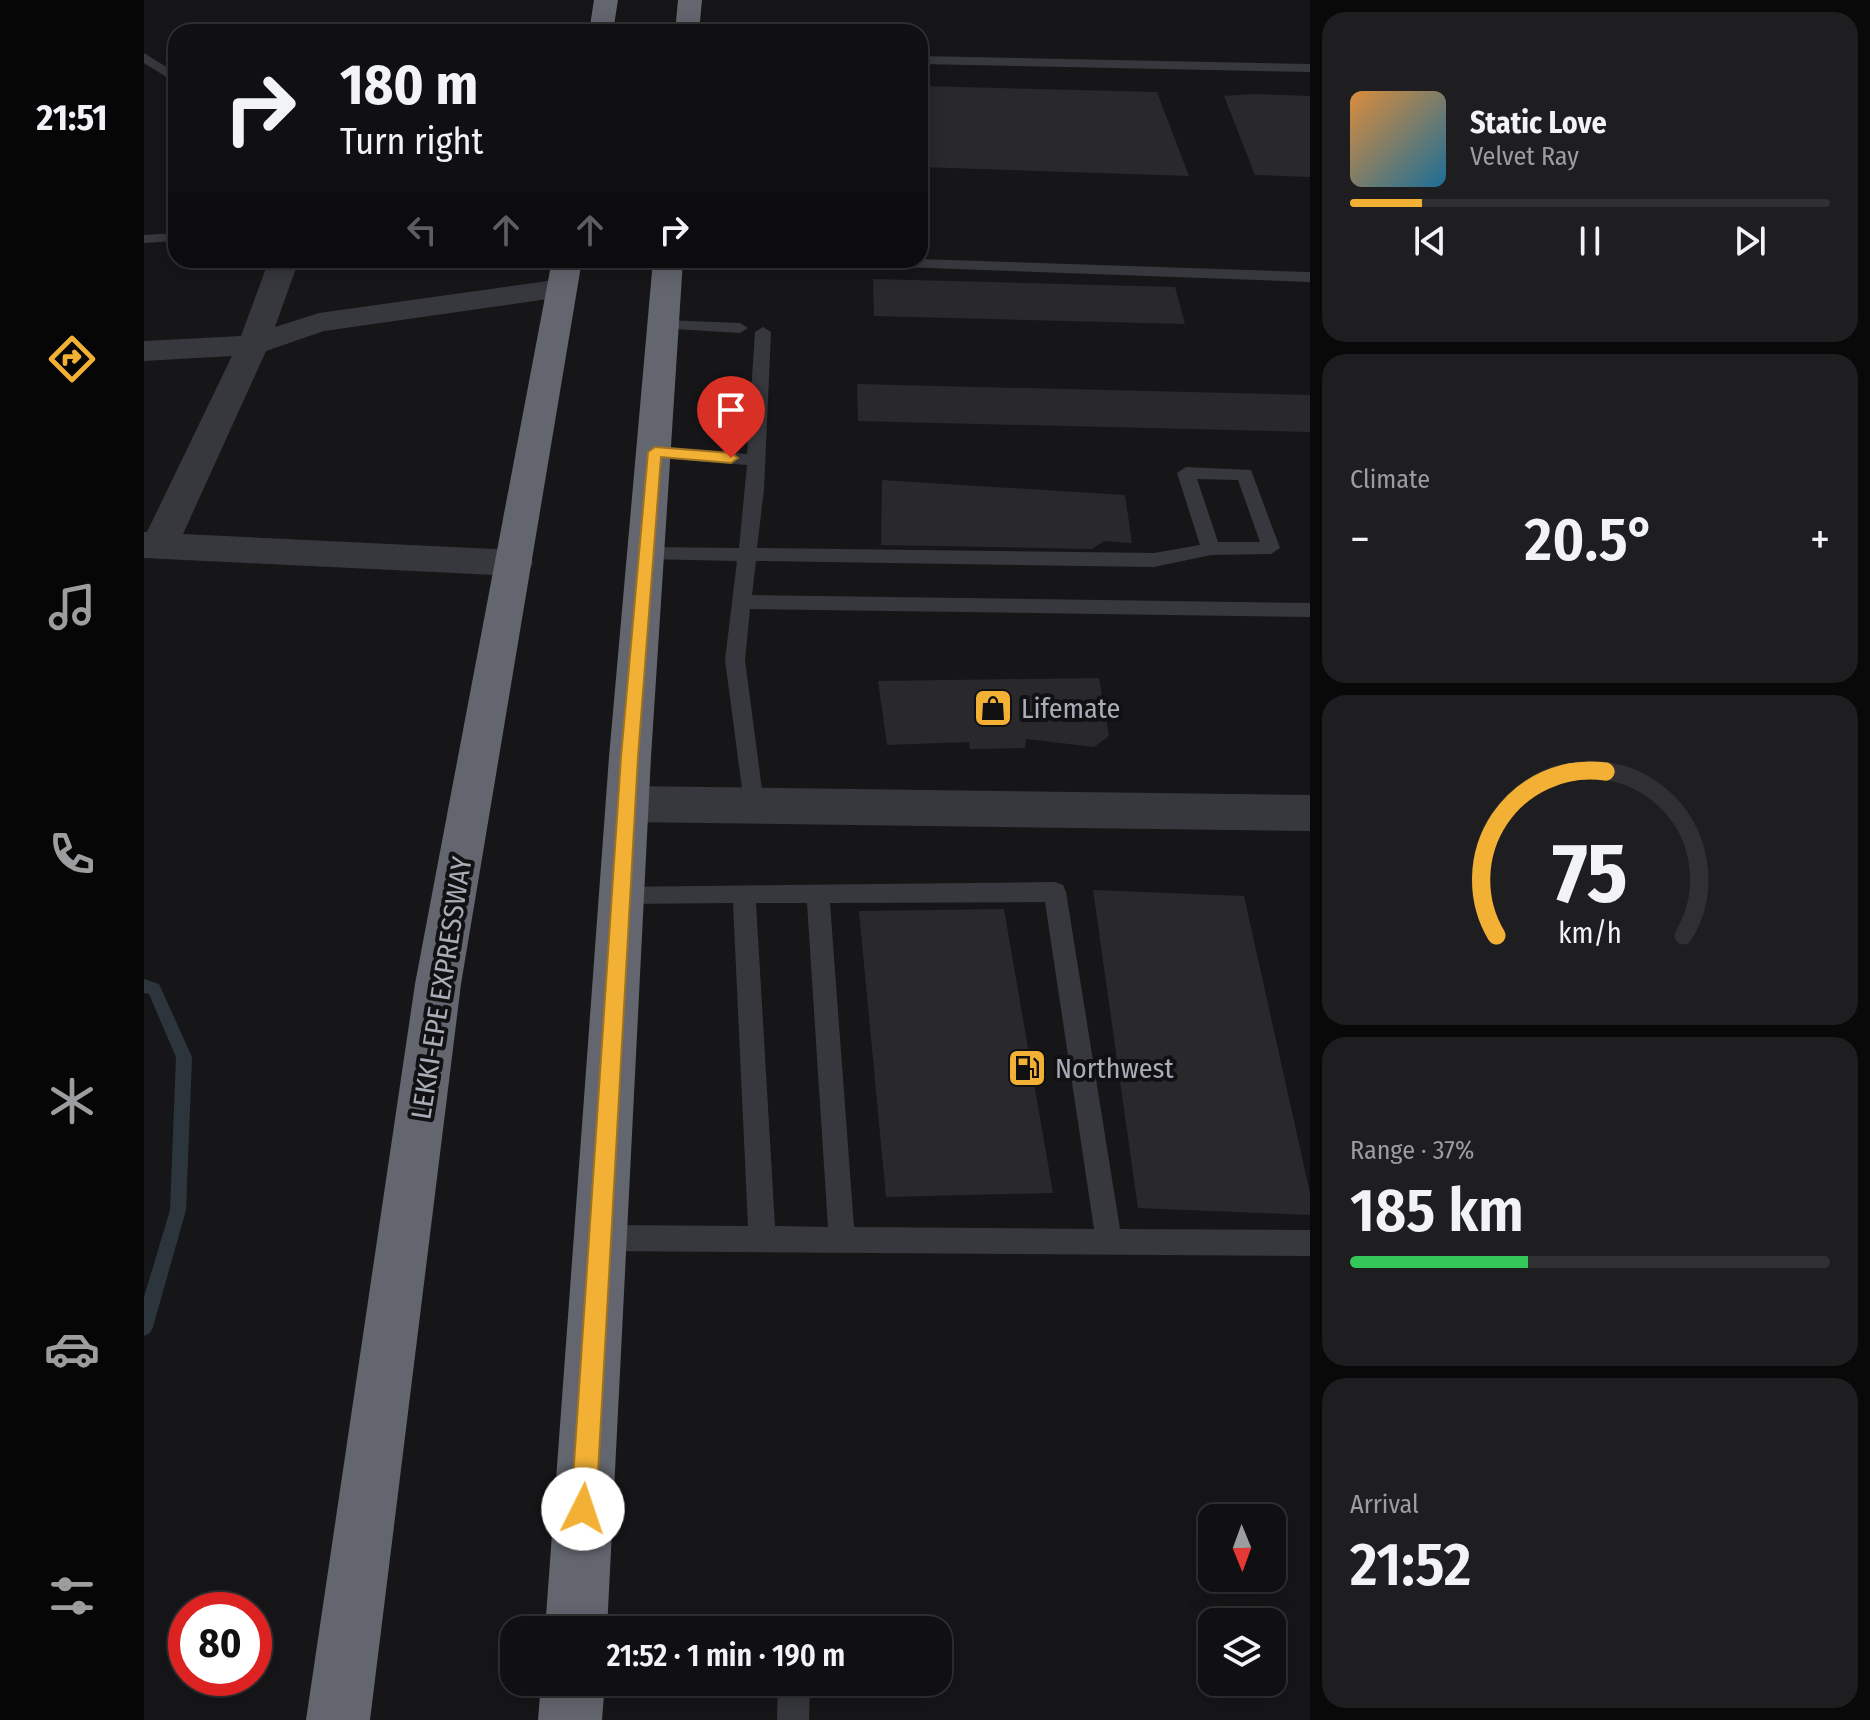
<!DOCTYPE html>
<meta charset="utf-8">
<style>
body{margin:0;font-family:"Fira Sans Condensed",sans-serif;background:#1e1e20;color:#f1f3f6;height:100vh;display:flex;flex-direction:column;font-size:30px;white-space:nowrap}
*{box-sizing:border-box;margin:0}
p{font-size:26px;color:#9c9d9f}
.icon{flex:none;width:44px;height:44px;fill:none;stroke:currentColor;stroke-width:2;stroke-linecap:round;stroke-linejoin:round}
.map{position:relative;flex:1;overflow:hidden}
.panel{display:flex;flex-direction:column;gap:12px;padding:12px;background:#09090a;width:560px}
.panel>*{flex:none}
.banner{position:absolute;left:24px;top:24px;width:760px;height:244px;border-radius:24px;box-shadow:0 4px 20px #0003,0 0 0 2px #303032;background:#101012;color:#f1f3f6;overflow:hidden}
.needle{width:52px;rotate:179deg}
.fabs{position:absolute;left:1054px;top:1504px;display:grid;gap:16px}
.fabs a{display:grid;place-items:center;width:88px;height:88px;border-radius:16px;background:#101012;box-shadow:0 4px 20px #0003,0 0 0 2px #303032;font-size:40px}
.speed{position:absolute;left:24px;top:1592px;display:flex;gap:16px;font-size:40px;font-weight:700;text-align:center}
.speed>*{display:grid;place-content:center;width:104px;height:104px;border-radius:50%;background:#101012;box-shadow:0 4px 20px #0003,0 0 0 2px #303032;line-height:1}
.speed .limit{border:12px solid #d22;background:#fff;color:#111}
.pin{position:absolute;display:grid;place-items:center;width:68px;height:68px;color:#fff;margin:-82px -34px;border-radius:50% 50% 50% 0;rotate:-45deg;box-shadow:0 0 8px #0007}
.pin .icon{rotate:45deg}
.me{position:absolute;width:88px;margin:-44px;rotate:4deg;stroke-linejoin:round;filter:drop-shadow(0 0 6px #0008)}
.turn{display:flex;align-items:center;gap:28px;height:168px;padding:0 40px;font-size:36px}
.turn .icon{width:104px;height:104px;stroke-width:2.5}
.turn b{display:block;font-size:56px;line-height:68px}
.lanes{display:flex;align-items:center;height:76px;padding:0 40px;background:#0003;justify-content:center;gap:40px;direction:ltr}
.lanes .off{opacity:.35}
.big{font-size:60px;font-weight:600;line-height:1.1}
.panel .tile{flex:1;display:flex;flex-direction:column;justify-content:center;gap:12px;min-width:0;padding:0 28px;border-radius:24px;background:#1e1e20}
.panel .dial{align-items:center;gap:0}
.dial svg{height:208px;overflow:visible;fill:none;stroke:#303032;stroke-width:7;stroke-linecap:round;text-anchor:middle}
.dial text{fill:#f1f3f6;stroke:none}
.song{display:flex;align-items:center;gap:24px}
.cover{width:96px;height:96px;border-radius:12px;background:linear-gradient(135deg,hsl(30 70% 55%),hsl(200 70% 35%))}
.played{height:8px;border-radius:4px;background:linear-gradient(90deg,#f2b134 15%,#303032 15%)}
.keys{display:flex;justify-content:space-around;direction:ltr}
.heat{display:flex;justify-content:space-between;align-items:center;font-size:44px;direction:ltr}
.charge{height:12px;border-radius:6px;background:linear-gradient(90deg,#34c759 37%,#303032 0)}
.trip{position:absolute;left:356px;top:1616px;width:452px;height:80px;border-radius:24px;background:#101012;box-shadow:0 4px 20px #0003,0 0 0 2px #303032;font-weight:600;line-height:80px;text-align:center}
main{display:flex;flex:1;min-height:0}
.dock{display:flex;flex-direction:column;width:144px;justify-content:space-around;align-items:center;background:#060607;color:#9c9d9f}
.dock .icon{width:56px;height:56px}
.dock .active{color:#f2b134}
.dock b{font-size:36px;color:#f1f3f6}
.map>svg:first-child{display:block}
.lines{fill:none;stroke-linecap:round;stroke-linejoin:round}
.stream{fill:#2c353c;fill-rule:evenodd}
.building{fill:#29292c}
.lane{fill:#37383d;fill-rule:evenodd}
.street{fill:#37383d;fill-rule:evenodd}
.highway{fill:#63666e;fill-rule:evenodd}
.route{fill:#f2b134;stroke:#9d7322;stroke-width:2}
.labels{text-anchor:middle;stroke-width:8;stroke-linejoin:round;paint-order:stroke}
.poi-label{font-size:28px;fill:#a8adb8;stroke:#111113;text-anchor:start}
.street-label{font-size:28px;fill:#a8adb8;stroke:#111113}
</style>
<main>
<nav class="dock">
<b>21:51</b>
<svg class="icon active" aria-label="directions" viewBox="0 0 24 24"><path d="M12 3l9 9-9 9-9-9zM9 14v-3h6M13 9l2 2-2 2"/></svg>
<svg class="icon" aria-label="music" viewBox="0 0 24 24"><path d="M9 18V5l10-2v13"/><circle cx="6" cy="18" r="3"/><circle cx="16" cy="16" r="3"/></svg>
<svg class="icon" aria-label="phone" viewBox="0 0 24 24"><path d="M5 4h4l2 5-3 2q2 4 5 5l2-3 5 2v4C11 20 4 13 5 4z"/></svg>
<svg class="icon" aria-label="climate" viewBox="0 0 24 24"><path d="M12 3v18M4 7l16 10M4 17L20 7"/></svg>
<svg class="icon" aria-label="car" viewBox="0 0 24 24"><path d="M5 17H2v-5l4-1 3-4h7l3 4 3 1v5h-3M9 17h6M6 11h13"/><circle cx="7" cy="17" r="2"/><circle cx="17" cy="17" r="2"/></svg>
<svg class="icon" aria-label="filters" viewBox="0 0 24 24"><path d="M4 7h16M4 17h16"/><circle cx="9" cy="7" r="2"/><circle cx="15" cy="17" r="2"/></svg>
</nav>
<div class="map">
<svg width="1166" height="1720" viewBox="0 0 1166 1720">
<rect width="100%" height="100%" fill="#161618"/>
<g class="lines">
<path class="stream" d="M0,979l15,5 33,73 -6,153 -33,117 -3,6 -6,3v-39l26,-87 6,-153 -27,-63 -5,-1z"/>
</g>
<path class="building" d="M776,86l237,6 32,84 -269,-9z
M1109,94l57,2v81l-55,-2 -31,-79z
M729,279l302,8 10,37 -311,-8z
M713,384l453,11v37l-452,-11z
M738,480l243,15 7,48 -28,-2 -12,8 -211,-4z
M955,678l10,58 -15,11 -68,-8 -1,9 -55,1 -1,-7 -82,3 -9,-64z
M949,890l151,6 66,297v22l-172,-7z
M860,909l49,284 -167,4 -27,-286z"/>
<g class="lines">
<path class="lane" d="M0,53l32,20v10l-32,-20z
M776,56l390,8v8l-390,-8z
M32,233v8l-32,2v-8z
M776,259l390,13v10l-491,-18 -7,-4z
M520,320l76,3 8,5 -8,5 -82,-5 -2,-3z
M619,327l8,5 -7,157 -7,59 397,5 46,-8 -23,-72 9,-6 65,3 29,78 -9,6 -60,1 -57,12 -398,-6 -4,34 558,8v14l-560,-8 -5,51 19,145 -3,6h-16l-20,-151 12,-99 -92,-2 -9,-6 9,-6 94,1 8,-83 -92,-7 -9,-6 9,-6 92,8 8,-122zM1053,479l41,1 22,62h-42z
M911,882l8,3 3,7 54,337 190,1v26l-710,-5 -9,-4 -4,-9 4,-9 9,-4 148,1 -15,-323 -112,1 -8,-3 -3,-7 3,-7zM901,902l49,327 -240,-2 -24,-324zM612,903h51l21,324 -53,-1z
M634,1682h32l-1,38h-32z"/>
<path class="street" d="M125,260h30l-24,67 44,-14 243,-34 11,3 4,6 -4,6 -11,3 -238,34 -58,20 -83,183 332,16 13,4 5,9 -5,9 -13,4 -371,-18v-26h3l85,-176 -88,5v-20l97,-5z
M483,786l683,9v36l-683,-9 -15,-6 -6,-12 6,-12z"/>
<path class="highway" d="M450,0h24l-5,32h-24z
M534,0h24l-3,32h-24z
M408,260h30l-121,724 -91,736h-64l109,-736z
M509,260h30l-32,497 -44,873h-62l64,-873z
M397,1682h64l-3,38h-64z"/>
</g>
<path class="route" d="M511,447l76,6 7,5 -7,5 -70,-6 -23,300 -42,752 -4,9 -9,4 -8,-4 -4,-9 50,-752 27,-305z"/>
<defs>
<g id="shop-square" transform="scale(2)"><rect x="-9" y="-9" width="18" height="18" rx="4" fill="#f2b134" stroke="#111113"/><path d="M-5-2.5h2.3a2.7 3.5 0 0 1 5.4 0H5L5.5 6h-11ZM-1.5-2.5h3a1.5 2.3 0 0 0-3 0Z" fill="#111"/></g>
<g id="fuel-square" transform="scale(2)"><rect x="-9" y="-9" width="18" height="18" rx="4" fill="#f2b134" stroke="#111113"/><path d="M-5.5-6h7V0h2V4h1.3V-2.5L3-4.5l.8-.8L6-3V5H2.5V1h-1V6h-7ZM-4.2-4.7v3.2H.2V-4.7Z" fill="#111"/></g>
</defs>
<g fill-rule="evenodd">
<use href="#shop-square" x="849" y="708"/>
<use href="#fuel-square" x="883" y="1068"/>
</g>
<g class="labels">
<g class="poi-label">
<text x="877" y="718">Lifemate</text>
<text x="911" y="1078">Northwest</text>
</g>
<g class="street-label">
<text transform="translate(297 988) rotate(-81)" y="10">LEKKI-EPE EXPRESSWAY</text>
</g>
</g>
</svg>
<div class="fabs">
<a><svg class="needle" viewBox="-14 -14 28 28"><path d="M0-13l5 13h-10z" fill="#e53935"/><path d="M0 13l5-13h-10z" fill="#9c9d9f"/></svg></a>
<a><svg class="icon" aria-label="layers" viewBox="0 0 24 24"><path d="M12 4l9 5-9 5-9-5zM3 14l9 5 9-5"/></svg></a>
</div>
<div class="speed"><div class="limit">80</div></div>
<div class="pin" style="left:587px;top:458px;background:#d93025"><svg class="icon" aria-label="arrive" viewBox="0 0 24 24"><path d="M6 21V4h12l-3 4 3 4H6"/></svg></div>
<svg class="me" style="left:439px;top:1509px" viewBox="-20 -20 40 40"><circle r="19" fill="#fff"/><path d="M0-13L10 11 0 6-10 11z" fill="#f2b134"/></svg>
<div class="trip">21:52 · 1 min · 190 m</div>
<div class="banner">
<div class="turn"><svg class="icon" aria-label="right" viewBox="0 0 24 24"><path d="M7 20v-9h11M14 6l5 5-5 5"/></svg><div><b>180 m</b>Turn right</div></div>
<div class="lanes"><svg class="icon off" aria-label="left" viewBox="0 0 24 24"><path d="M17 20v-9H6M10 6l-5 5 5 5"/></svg><svg class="icon off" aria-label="ahead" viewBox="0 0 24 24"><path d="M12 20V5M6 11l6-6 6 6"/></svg><svg class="icon off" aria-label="ahead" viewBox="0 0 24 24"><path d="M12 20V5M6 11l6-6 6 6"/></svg><svg class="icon" aria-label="right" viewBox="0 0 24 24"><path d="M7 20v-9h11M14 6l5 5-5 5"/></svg></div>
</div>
</div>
<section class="panel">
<div class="tile">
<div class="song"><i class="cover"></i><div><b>Static Love</b><p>Velvet Ray</p></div></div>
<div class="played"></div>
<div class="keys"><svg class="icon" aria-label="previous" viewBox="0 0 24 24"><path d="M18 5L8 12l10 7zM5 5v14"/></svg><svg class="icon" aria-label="pause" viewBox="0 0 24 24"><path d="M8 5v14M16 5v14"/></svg><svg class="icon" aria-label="next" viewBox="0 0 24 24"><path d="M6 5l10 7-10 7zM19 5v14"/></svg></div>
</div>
<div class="tile"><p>Climate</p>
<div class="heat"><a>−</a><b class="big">20.5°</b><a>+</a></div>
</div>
<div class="tile dial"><svg viewBox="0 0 100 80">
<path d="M14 69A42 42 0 1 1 86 69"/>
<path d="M14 69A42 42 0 0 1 56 6" stroke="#f2b134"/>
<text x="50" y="56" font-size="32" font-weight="700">75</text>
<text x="50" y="72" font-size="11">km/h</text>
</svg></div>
<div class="tile"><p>Range · 37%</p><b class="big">185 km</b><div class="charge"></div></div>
<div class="tile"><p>Arrival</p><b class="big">21:52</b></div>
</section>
</main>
